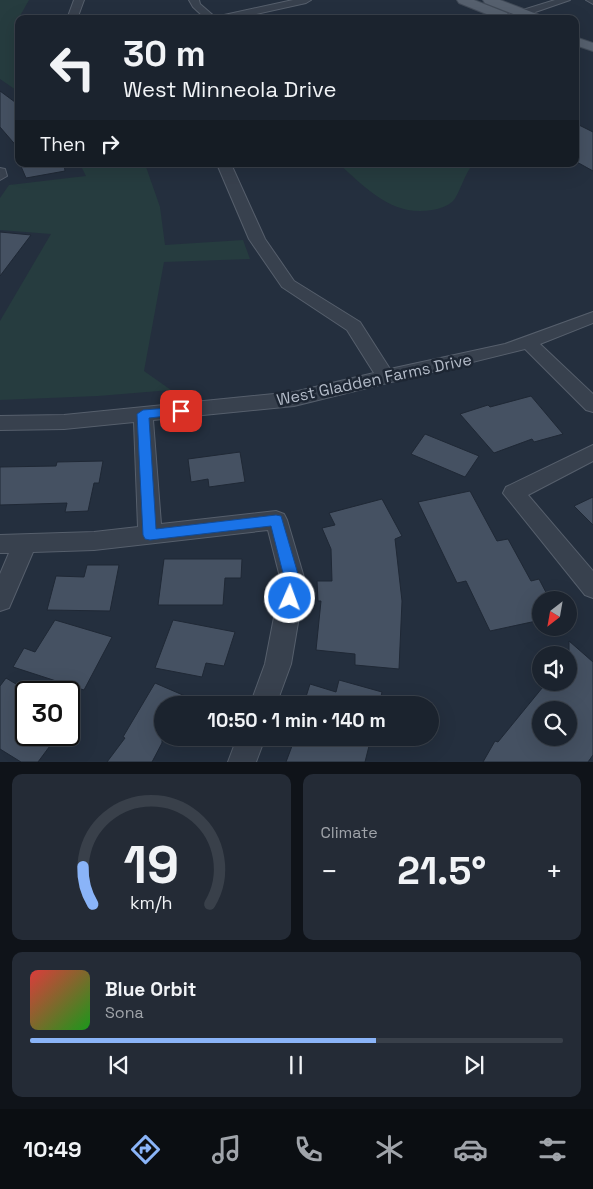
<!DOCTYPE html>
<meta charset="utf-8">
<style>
body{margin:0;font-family:"Space Grotesk",sans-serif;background:#242b36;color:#f1f3f6;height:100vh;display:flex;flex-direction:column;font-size:19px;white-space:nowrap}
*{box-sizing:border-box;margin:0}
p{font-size:16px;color:#a0a4aa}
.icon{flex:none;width:28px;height:28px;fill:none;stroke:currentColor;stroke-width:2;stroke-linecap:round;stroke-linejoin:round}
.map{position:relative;height:762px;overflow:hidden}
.side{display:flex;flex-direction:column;gap:12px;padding:12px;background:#0f1319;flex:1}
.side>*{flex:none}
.hud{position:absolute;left:15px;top:15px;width:564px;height:152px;border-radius:10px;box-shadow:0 5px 20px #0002,0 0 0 1px #39404a;background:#1b232e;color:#f1f3f6;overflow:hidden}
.needle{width:32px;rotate:211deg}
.fabs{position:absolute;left:532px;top:591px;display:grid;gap:10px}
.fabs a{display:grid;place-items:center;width:45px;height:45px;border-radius:50%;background:#1b232e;box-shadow:0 5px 20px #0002,0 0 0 1px #39404a;font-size:25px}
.speed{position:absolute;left:15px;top:681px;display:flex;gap:10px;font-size:25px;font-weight:700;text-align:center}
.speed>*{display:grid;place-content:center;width:65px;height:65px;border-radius:50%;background:#1b232e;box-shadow:0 5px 20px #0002,0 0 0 1px #39404a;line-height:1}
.speed .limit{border:2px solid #111;border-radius:8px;background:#fff;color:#111}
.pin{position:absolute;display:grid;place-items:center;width:42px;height:42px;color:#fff;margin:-21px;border-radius:10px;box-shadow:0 2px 8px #0006}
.me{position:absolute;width:55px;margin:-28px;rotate:2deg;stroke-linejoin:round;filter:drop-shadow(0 0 4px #0008)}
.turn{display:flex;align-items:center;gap:18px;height:105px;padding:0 25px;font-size:22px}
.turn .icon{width:65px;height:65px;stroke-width:2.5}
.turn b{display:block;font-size:35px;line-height:42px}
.then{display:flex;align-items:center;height:48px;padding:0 25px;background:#0003;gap:10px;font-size:19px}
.big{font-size:38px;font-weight:600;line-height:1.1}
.side .card{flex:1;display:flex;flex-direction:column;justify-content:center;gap:8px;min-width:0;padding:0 18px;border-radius:10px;background:#242b36}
.side .dial{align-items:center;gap:0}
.dial svg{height:130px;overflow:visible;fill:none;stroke:#39404a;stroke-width:7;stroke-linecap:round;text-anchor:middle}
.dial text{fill:#f1f3f6;stroke:none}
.song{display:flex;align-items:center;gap:15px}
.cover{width:60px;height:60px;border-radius:8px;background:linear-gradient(135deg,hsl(0 70% 55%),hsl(120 70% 35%))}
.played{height:5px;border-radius:2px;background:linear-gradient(90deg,#8ab4f8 65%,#39404a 65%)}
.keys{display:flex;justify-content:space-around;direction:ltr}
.heat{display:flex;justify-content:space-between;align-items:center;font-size:28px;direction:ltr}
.side .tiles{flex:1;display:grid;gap:12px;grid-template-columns:1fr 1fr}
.card:last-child{grid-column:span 2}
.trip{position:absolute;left:154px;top:696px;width:285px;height:50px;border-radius:25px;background:#1b232e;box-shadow:0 5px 20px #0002,0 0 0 1px #39404a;font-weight:600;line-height:50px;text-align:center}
.tab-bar{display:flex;height:80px;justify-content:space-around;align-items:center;background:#0b0e12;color:#a0a4aa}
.tab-bar .icon{width:35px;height:35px}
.tab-bar .current{color:#8ab4f8}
.tab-bar b{font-size:22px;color:#f1f3f6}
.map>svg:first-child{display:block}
.green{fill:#263c3f}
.building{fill:#455162;stroke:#1f2835;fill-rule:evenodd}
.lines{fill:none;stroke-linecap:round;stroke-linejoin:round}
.minor-casing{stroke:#565f6c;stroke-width:2}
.major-casing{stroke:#414a57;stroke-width:2}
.minor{fill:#38414e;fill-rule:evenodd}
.major{fill:#56606e;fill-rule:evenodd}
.route{fill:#1a73e8;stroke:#114b97}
.labels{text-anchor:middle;stroke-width:5;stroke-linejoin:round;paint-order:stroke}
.street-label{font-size:16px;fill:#b4bcc9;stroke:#1d2633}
</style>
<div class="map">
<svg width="593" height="762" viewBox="0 0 593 762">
<rect width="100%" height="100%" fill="#242f3e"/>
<path class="green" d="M0,0h29l-13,23 -2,12 5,8v49l-19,-13z
M80,164h65l15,43 5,38 78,-5 7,19 -86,3 -20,109 27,19 -73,6 -98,4v-79l51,-87 -51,-4v-32l9,-13 77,-9z
M339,164h134c-8,9 -15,33 -20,37 -5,5 -14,8 -21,9 -40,7 -66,-22 -93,-46z"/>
<path class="building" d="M0,91l19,14v44l-19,-22z
M575,123l18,9v39l-18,-10z
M20,164h44l1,7 -39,7z
M0,232l31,3 -31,41z
M531,396l32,38 -29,8 -2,-3 -38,14 -34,-39 28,-9 2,2z
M425,434l54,22 -14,21 -54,-23z
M240,452l5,30 -36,5 -1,-8 -17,3 -3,-23z
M103,461l-4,22h-5l-6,28 -23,1 2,-9 -67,2v-38l56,-1 1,-4z
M470,491l27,50 11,-2 23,42 8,-2 11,21h-9v20l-51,11 -24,-50 -9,2 -39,-81z
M593,497v28l-19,-19z
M382,499l20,37 -7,3 7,62 -3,68 -44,-4v-11l-39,-4 5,-49h-3l-1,-20h15l-1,-32 -9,-21 13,-3 -6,-12z
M164,559h78l-1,19h-16l-2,27h-65z
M87,565h32l-9,46 -63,-1 9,-34 28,1z
M55,620l57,17 -28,53 -71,-23 11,-19 11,4z
M173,620l62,12 -11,34 -18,-3 -4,14 -47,-9z
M569,641l24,21v93l-5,7h-105l12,-21 3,1 49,-60h22zM541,710h28v28h-28z
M6,678l20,12v45h32l-20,27h-17l-21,-13v-63z
M339,680l43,12 -3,13h-69l1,-4 -6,-1 5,-16 26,8z
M155,683l51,22h-44v38l-10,19h-45l18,-24 -2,-1z
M295,738h76l-6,24h-79z"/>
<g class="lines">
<g class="minor-casing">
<path id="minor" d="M74,0h10l-7,19h-10z
M189,0h10l1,4 15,13 78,-17h18l-5,3 -73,16h-27l-13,-12z
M555,0h15l-55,19 -13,-1 1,-2z
M586,0h7v4z
M217,164h14l34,75 29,42 66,41 30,47 115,-25 88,-32v11l-53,21 53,50v18l-7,-2 -61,-61 -231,57 -141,14 8,104 115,-13 8,3 3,6 18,61 -14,83 -15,41h-26l15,-41 16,-83 -13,-51 -174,20 -61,2 -24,56 -9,3v-37l9,-21h-9v-18l94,-3 44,-5 -4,-105 -70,7 -64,1v-14l64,-1 230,-23 80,-19 -27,-43 -65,-43 -33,-48z
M0,168l5,1 2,7 -7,4z
M593,445v16l-65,34 65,76v27l-8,-3 -82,-102 3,-6z
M237,738h28l-9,24h-28z"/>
</g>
<g class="major-casing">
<path id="major" d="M457,0h17l33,13 2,3 -2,3h-8l-40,-16z
M483,0h17l42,16 2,3h-18l-41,-16z
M575,37l18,6v8l-18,-6z"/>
</g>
<use href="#minor" class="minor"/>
<use href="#major" class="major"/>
</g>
<path class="route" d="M181,407l4,1 2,3 -2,3 -36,4 7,111 120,-14 5,1 19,65 -5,21 -5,2 -5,-2 -3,-4 3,-17 -14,-55 -121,14 -5,-1 -2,-4 -6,-121 6,-4z"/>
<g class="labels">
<g class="street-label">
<text transform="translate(374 379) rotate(-12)" y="6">West Gladden Farms Drive</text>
</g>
</g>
</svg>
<div class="fabs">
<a><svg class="needle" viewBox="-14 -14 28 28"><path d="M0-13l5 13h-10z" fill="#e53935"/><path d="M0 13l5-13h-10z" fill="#a0a4aa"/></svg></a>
<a><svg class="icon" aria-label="sound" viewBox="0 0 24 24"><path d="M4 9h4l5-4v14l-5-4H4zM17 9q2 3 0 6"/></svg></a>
<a><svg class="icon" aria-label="search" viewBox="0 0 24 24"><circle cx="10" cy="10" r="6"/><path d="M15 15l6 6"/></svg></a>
</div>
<div class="speed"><div class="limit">30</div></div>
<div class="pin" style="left:181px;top:411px;background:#d93025"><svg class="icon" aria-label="arrive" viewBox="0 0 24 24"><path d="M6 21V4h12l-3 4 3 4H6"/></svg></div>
<svg class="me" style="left:290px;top:598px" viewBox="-20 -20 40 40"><circle r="17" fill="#1a73e8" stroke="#fff" stroke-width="3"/><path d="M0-11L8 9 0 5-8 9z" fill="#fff"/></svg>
<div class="trip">10:50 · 1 min · 140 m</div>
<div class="hud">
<div class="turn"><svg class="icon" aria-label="left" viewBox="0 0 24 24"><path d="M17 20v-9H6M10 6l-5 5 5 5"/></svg><div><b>30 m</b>West Minneola Drive</div></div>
<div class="then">Then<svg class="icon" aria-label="right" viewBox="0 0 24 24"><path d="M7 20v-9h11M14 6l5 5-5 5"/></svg></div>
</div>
</div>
<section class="side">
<div class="tiles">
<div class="card dial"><svg viewBox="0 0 100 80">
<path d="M14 69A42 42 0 1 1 86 69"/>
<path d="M14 69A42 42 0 0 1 8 46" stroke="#8ab4f8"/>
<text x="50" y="56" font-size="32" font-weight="700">19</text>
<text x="50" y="72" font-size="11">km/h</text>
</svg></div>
<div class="card"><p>Climate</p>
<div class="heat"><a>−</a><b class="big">21.5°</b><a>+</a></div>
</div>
<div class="card">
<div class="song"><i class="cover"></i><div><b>Blue Orbit</b><p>Sona</p></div></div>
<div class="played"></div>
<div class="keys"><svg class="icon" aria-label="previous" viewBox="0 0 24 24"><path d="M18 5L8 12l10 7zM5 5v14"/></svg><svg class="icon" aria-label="pause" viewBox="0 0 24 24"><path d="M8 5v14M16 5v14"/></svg><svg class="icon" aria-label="next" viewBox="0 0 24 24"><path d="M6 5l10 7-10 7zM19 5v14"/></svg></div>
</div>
</div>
</section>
<nav class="tab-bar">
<b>10:49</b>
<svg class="icon current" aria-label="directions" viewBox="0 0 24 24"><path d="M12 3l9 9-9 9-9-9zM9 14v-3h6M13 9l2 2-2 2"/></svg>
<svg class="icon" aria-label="music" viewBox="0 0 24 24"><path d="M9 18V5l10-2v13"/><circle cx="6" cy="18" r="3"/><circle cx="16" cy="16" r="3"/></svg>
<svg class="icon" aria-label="phone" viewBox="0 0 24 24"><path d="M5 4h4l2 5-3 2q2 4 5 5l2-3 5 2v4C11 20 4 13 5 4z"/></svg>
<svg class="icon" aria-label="climate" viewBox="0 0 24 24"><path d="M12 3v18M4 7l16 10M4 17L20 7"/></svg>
<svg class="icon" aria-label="car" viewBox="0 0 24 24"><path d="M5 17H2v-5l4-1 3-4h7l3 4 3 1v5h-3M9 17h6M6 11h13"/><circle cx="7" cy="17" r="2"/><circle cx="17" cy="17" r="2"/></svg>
<svg class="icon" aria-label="filters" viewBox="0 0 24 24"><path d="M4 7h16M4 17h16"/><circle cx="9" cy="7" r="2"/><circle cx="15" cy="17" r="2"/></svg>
</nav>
